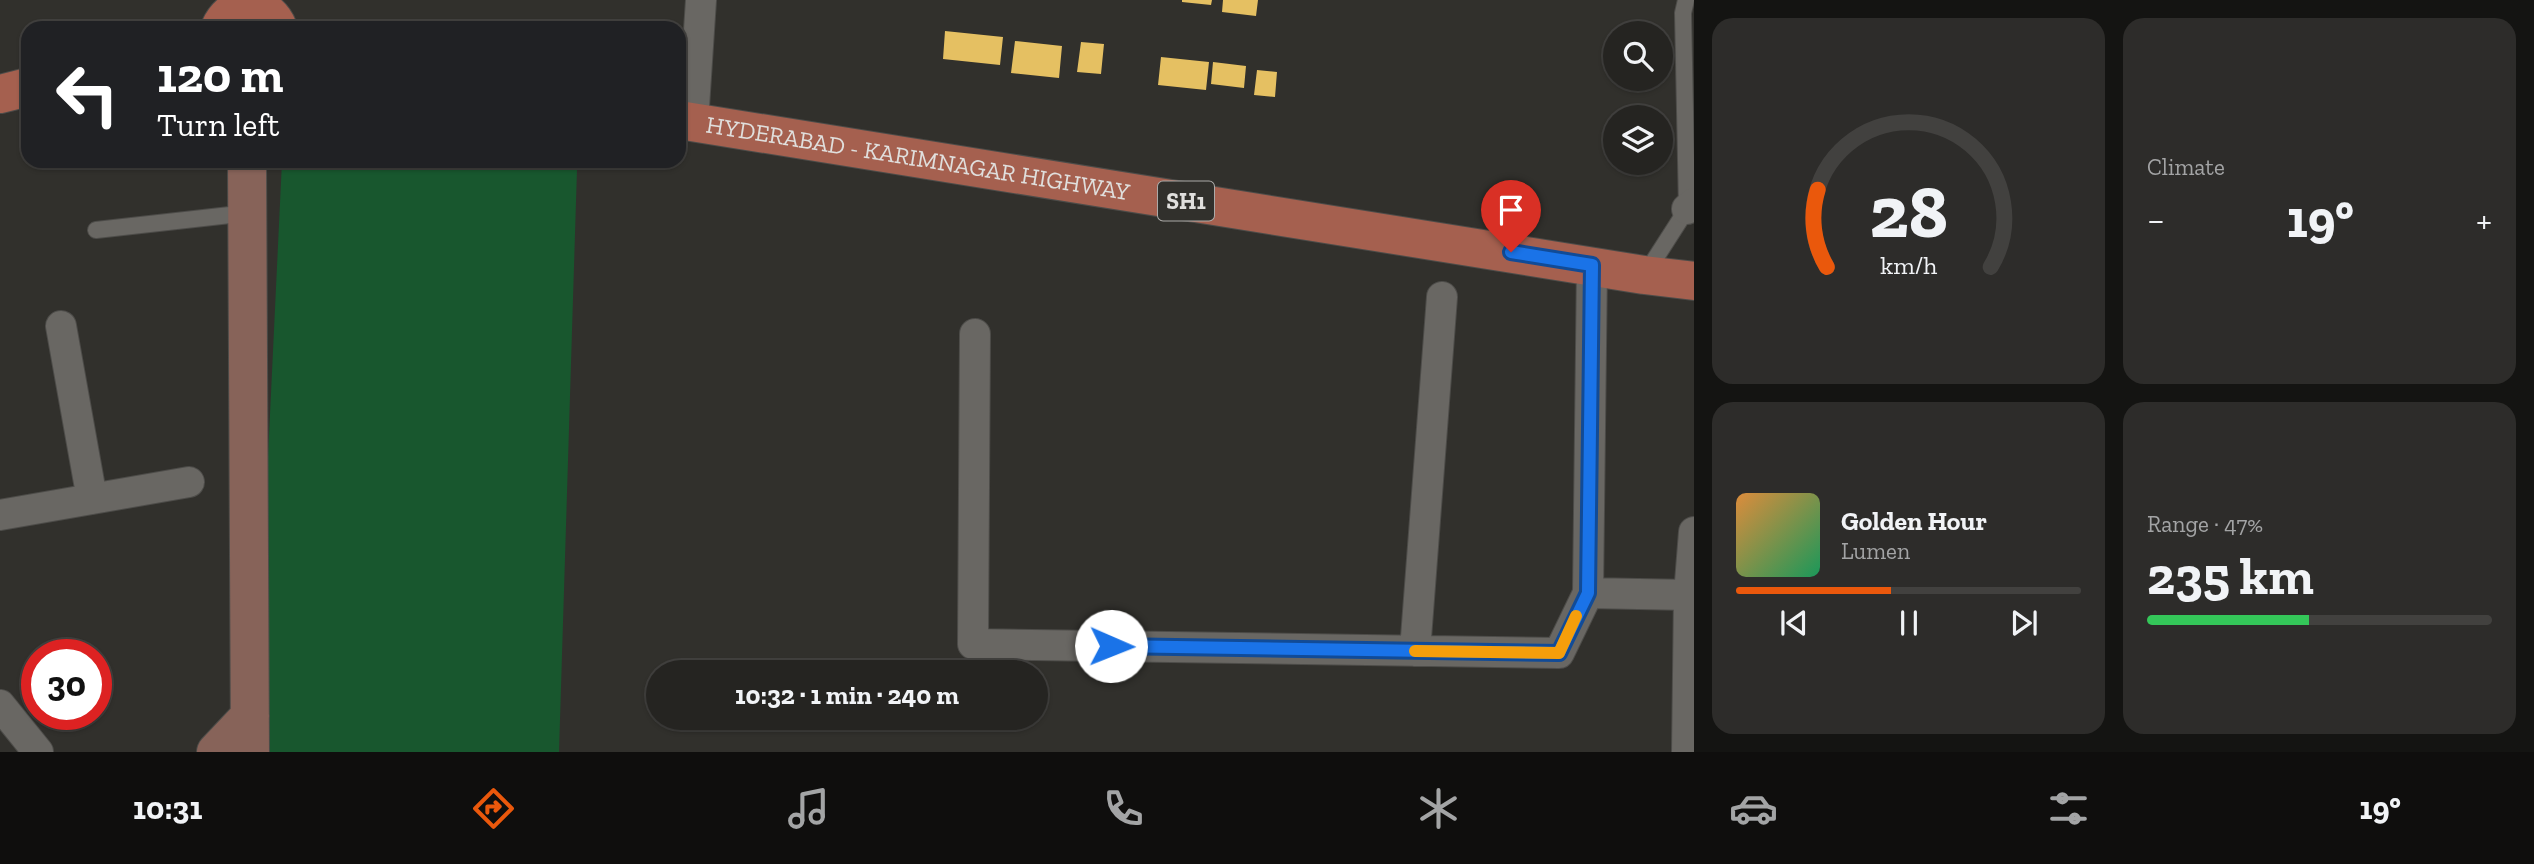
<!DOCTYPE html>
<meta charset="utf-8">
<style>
body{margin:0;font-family:"Zilla Slab",serif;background:#2d2c2a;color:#f1f3f6;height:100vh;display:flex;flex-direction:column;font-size:26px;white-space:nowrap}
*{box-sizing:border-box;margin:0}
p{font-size:23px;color:#a3a4a5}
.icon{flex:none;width:38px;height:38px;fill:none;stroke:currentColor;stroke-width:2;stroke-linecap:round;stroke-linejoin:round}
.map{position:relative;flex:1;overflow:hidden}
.side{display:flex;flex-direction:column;gap:18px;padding:18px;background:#141412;width:840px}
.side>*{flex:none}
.banner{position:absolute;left:21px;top:21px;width:665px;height:147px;border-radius:21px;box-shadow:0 2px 5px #0004,0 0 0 2px #42413f;background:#202124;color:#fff;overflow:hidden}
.controls{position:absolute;left:1603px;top:21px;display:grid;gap:14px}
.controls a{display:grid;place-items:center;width:70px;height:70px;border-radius:50%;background:#252421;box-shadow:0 2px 5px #0004,0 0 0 2px #42413f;font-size:35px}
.speed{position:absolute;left:21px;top:639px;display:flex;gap:14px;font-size:35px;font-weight:700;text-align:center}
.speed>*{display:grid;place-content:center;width:91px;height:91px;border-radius:50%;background:#252421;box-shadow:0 2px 5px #0004,0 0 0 2px #42413f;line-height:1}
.speed .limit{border:10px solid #d22;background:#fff;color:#111}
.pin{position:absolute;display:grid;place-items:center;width:60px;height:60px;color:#fff;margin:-72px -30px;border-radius:50% 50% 50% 0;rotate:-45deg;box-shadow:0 0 7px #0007}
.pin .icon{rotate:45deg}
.me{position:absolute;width:77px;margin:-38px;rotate:91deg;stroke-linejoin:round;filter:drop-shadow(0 0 5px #0008)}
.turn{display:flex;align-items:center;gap:24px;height:147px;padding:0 21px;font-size:32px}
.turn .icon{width:91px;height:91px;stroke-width:2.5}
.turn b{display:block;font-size:49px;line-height:60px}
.big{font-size:52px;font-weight:700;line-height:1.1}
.side .widget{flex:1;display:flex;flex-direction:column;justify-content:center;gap:10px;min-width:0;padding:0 24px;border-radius:21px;background:#2d2c2a}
.side .dial{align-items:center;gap:0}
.dial svg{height:182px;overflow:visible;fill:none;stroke:#42413f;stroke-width:7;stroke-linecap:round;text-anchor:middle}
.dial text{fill:#f1f3f6;stroke:none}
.song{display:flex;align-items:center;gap:21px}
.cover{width:84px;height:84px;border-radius:10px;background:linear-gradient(135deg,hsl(30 70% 55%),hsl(150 70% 35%))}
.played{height:7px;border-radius:4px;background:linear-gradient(90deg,#ea580c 45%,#42413f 45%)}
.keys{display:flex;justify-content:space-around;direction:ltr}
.heat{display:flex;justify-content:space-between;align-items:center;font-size:38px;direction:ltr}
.charge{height:10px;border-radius:5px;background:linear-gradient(90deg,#34c759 47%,#42413f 0)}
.side .tiles{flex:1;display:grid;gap:18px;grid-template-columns:repeat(2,1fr)}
.trip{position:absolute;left:646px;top:660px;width:402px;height:70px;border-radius:35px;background:#252421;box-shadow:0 2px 5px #0004,0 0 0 2px #42413f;font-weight:700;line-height:70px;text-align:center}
.menu{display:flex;height:112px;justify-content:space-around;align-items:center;background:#0f0e0d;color:#a3a4a5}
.menu .icon{width:49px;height:49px}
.menu .on{color:#ea580c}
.menu b{font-size:32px;color:#f1f3f6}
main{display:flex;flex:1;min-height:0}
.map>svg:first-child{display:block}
.green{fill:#18572e}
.building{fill:#e5c062}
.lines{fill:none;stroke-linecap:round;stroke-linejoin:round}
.lane-casing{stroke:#4d4c49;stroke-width:18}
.street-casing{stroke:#4d4c49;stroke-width:32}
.secondary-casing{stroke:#4d4c49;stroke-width:40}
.primary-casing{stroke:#4d4c49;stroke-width:40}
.lane{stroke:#696763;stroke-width:16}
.street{stroke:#696763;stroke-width:30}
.secondary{stroke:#876359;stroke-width:38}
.primary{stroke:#a5604f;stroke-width:38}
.route-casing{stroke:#114b97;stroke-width:18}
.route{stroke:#1a73e8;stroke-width:12}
.slow{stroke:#f59e0b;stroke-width:12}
.labels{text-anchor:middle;stroke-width:7;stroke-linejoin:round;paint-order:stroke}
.shield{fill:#31302c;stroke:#acaaa8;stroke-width:2}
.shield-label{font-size:23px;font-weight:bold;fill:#e0dfdd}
.street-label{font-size:24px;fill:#e0dfdd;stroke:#31302c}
</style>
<main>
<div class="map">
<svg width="1694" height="752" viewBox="0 0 1694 752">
<rect width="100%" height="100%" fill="#31302c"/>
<path class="green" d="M282,161h252l43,8 -18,583h-305z"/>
<path class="building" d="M1182,0h30l-1,5 -29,-3z
M1223,0h35l-2,16 -34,-4z
M945,31l58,6 -3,28 -57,-6z
M1015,41l47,5 -3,32 -48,-5z
M1081,42l23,2 -3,30 -24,-2z
M1161,57l48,5 -3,28 -48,-5z
M1213,62l33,4 -2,22 -33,-4z
M1257,70l20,2 -2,25 -21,-2z"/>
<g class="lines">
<g class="lane-casing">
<path id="lane" d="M96,230l152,-17
M1646,273l41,-64 -4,-196 3,-13"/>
</g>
<g class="street-casing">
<path id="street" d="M693,122l8,-122
M1687,209l7,-6
M61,326l31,173
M975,334l-2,310 586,9 29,-60 4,-328
M0,515l189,-33
M1588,593l101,2
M1415,651l27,-354
M0,705l38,47
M1687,752l2,-157 5,-63"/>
</g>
<g class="secondary-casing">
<path id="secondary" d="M247,161l3,591
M216,752l34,-36"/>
</g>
<g class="primary-casing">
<g id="primary">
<path d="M220,28c12,-28 47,-28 58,0"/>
<path d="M0,94l28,-7"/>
<path id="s1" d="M679,120l965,155 50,6"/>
</g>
</g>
<use href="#lane" class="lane"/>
<use href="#street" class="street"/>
<use href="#secondary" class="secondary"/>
<use href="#primary" class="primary"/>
</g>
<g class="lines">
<g class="route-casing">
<path id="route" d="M1111,646l448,7 29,-60 4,-328 -81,-13"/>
</g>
<use href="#route" class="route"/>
<path class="slow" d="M1415,651l144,2 17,-37"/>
</g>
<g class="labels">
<rect class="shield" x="1158" y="181.5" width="56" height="39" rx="5"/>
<g class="shield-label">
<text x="1186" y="209">SH1</text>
</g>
<g class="street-label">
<text dy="8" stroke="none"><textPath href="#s1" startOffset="242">HYDERABAD - KARIMNAGAR HIGHWAY</textPath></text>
</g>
</g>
</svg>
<div class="controls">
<a><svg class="icon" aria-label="search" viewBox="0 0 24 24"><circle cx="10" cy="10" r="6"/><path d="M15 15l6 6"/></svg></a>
<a><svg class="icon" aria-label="layers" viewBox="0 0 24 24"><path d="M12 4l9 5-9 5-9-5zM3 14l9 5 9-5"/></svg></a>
</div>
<div class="speed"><div class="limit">30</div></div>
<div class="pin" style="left:1511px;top:252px;background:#d93025"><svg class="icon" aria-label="arrive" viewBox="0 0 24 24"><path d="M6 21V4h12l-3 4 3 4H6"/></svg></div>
<svg class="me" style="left:1111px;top:646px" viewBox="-20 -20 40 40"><circle r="19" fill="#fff"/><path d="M0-13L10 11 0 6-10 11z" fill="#1a73e8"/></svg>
<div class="trip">10:32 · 1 min · 240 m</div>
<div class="banner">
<div class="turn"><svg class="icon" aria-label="left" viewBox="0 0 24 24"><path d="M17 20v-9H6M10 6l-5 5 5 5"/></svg><div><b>120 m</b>Turn left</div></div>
</div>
</div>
<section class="side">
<div class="tiles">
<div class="widget dial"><svg viewBox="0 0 100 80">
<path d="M14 69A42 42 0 1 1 86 69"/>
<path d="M14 69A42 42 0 0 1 10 35" stroke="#ea580c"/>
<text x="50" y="56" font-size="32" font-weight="700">28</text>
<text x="50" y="72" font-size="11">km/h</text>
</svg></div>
<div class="widget"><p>Climate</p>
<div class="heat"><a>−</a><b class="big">19°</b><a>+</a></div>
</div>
<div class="widget">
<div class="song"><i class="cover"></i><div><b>Golden Hour</b><p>Lumen</p></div></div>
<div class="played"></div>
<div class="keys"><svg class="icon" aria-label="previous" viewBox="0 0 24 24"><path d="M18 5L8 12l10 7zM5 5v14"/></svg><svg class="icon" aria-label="pause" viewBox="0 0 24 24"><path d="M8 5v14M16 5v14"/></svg><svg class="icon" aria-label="next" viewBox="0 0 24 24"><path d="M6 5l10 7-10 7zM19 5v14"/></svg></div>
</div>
<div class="widget"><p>Range · 47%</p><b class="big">235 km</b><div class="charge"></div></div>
</div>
</section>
</main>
<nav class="menu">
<b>10:31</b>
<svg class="icon on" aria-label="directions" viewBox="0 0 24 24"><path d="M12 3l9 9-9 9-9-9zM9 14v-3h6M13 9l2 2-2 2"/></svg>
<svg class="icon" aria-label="music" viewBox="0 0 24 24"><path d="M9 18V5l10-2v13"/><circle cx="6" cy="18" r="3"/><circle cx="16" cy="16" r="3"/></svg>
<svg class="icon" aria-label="phone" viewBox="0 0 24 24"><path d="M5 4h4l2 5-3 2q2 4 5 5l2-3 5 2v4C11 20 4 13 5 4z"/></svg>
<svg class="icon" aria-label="climate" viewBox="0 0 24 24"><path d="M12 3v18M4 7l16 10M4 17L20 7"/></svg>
<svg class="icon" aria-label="car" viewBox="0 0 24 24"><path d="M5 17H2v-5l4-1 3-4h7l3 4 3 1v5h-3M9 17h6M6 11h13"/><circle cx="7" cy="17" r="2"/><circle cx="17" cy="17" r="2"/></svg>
<svg class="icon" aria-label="filters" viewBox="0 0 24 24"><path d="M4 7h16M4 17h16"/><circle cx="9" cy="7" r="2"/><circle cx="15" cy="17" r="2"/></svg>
<b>19°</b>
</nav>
